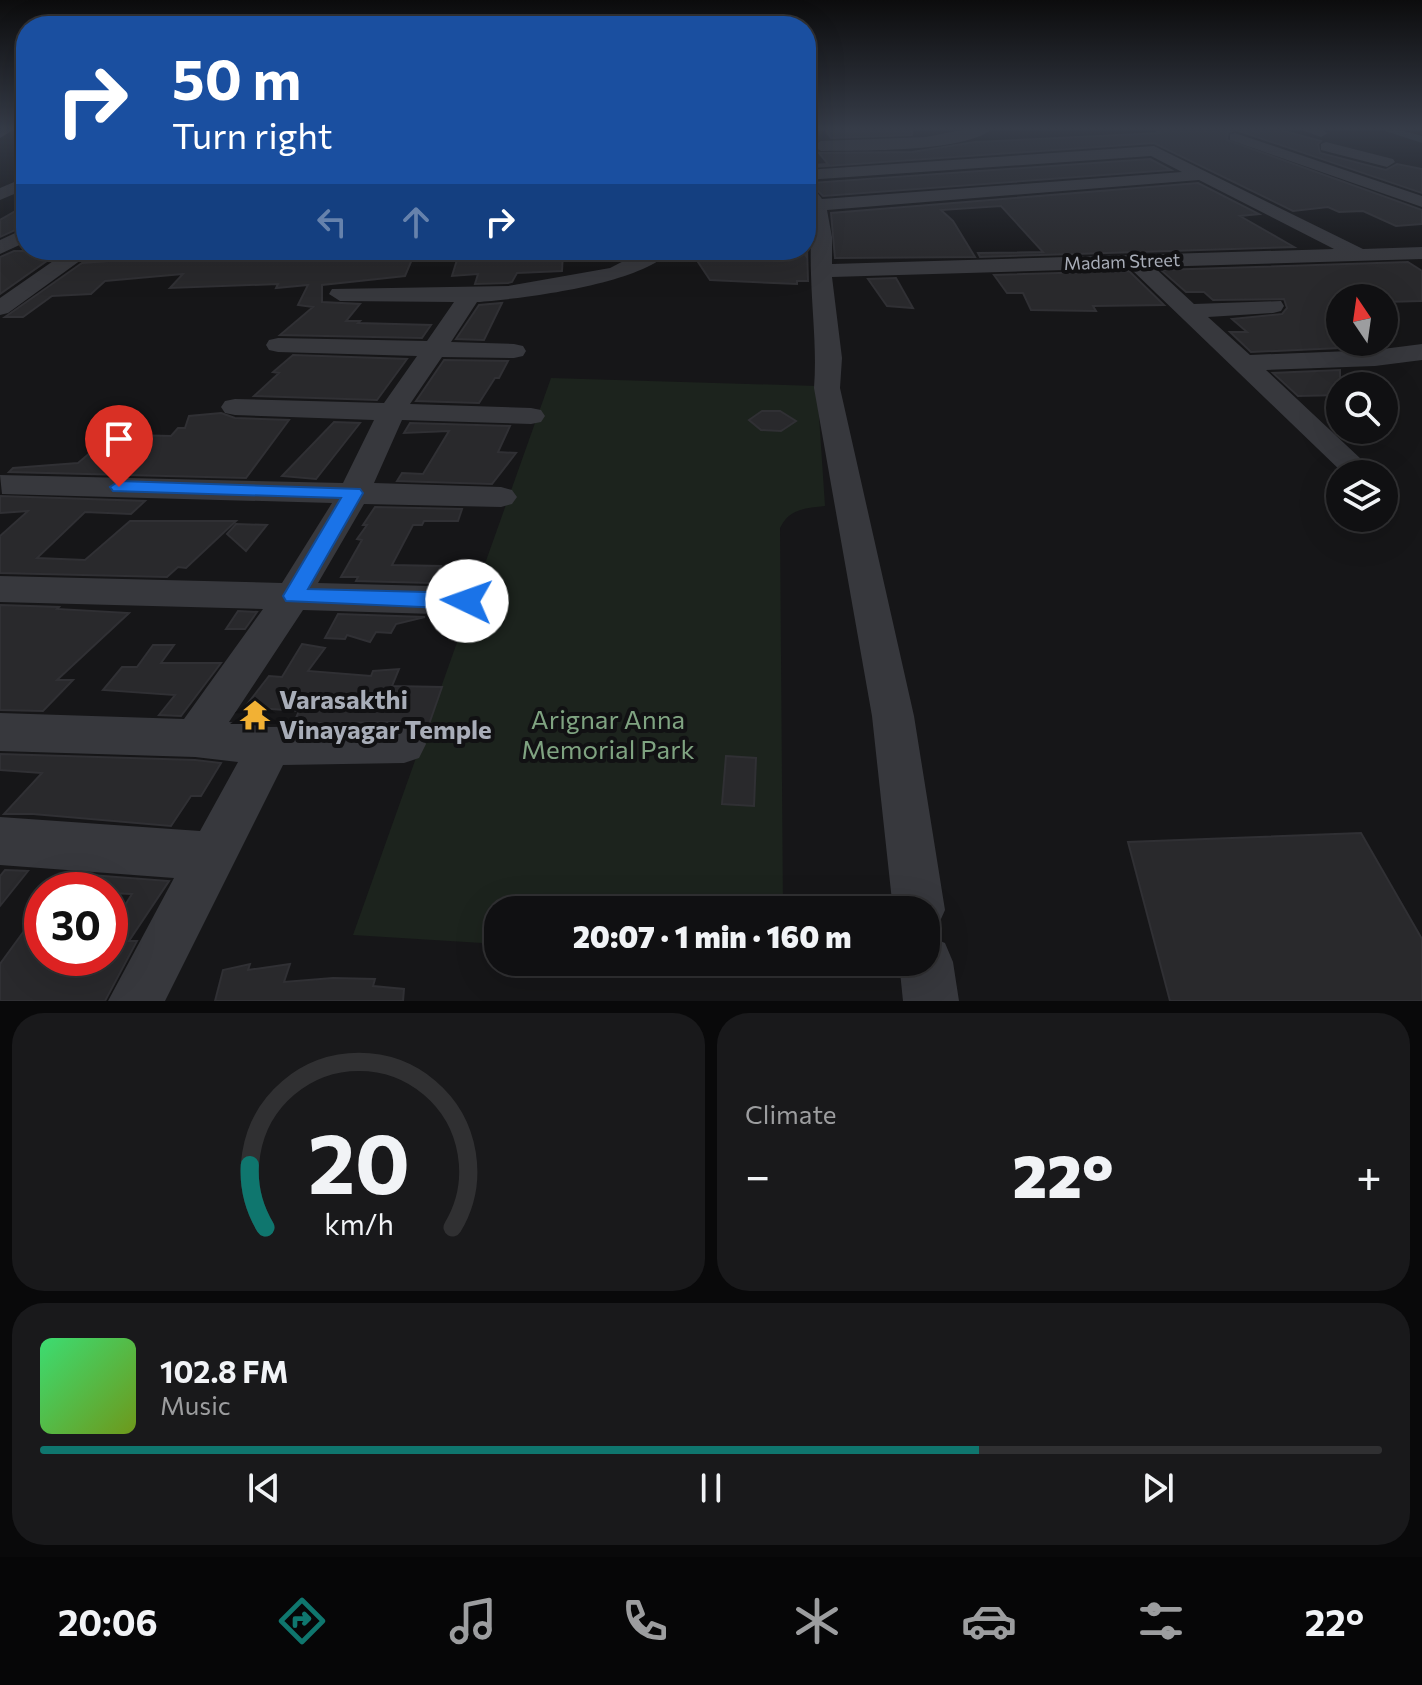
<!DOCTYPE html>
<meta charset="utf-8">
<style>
body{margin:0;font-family:Commissioner,sans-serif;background:#19191b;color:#f1f3f6;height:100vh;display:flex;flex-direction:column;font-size:30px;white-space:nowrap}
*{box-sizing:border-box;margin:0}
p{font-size:26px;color:#9c9d9f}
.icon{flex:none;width:44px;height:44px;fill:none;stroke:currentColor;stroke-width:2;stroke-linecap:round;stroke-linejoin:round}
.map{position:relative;height:1001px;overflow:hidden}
.sheet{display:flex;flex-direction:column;gap:12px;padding:12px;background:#09090a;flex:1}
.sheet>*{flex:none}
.hud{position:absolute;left:16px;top:16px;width:800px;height:244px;border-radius:32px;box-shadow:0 8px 32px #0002,0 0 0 2px #303032;background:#1a4fa0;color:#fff;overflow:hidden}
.needle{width:52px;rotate:347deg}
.buttons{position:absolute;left:1326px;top:284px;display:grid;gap:16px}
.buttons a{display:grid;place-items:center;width:72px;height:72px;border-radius:50%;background:#101012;box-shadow:0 8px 32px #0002,0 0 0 2px #303032;font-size:40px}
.speed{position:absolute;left:24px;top:872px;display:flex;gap:16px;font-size:40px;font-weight:700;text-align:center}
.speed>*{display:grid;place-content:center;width:104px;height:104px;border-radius:50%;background:#101012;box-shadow:0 8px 32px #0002,0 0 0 2px #303032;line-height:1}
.speed .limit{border:12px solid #d22;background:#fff;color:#111}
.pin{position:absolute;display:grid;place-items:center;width:68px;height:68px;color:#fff;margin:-82px -34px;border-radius:50% 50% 50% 0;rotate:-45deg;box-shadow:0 0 8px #0007}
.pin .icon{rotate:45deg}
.me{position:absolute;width:88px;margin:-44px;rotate:273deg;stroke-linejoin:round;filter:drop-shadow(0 0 6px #0008)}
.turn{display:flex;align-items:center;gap:28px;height:168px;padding:0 24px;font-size:36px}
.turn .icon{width:104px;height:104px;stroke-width:2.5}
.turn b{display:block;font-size:56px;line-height:68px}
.lanes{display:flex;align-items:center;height:76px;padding:0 24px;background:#0003;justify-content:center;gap:40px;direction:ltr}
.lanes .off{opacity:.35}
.big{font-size:60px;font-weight:800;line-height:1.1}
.sheet .widget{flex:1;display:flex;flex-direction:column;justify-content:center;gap:12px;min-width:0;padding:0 28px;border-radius:32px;background:#19191b}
.sheet .dial{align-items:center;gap:0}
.dial svg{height:208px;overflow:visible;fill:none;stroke:#303032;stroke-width:7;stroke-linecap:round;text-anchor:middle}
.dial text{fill:#f1f3f6;stroke:none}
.song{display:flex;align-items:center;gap:24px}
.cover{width:96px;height:96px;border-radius:12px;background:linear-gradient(135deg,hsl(140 70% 55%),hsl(80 70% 35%))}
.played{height:8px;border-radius:4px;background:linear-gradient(90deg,#0f766e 70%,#303032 70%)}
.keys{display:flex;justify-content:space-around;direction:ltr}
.heat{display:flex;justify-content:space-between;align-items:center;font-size:44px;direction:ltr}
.sheet .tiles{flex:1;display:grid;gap:12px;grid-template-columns:1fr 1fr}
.widget:last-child{grid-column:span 2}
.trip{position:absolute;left:484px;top:896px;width:456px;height:80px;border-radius:32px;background:#101012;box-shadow:0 8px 32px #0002,0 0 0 2px #303032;font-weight:800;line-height:80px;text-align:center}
.menu{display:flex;height:128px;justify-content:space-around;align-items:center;background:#060607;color:#9c9d9f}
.menu .icon{width:56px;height:56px}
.menu .active{color:#0f766e}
.menu b{font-size:36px;color:#f1f3f6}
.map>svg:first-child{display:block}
.green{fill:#1c231d}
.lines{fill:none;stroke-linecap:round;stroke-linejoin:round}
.canal{fill:#2c353c;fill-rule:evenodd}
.building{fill:#29292c;stroke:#303034;stroke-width:2}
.minor{fill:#37383d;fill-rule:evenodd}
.major{fill:#53555c;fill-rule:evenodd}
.route{fill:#1a73e8;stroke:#114b97;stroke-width:2}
.labels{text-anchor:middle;stroke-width:8;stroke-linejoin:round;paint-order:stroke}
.far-street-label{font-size:18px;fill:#a8adb8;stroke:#111113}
.near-poi-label{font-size:26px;font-weight:bold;fill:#a8adb8;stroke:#111113;text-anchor:start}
.near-park-label{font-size:26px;fill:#7fa381;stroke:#111113}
</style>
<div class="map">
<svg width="1422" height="1001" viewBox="0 0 1422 1001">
<rect width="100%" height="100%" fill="#161618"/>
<path class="green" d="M551,378l266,8 8,120c-20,2 -36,3 -45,22l3,382h-285v34l-145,-9z"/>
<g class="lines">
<path class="canal" d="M1376,128h17l29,8v7z"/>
</g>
<path class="building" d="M824,128h88v7l-81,3z
M1273,128l48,13 -3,3 2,9 66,17 11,-6 25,5v24l-186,-63 -8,2 -1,8 195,70v14l-26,2 -33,-15 -24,1 -11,-5 -35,4 -139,-68 -341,24 -2,-2 17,-1 -9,-11 93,-1 63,-10 186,-9 -6,-3z
M1150,159l21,11 -348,26 -13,-13z
M1198,183l61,31 -19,2 54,31 -314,10 -2,-4 65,-1 -42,-46 -60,4 12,11 22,36 -140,1 -4,-45z
M26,205v20l-26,12v-17z
M806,214l2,67h-11v3l-87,-4 -20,-30h68l-1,8 47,-5 2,3z
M259,250h157l-11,26 -83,9v17l38,2 -14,17h14l-2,2 73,2 -9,13 -142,-3 33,-28 -15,-2 10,-20 -32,3 2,-4 -108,4 13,-14 -78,7 -14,13 -39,2 -29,21h-18l77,-54z
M460,250h62v5l41,-3 -1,19 -45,2 -5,9 -4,1 -33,1 3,-10 -26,2z
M14,251h47l-61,43v-37z
M1408,262l14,9v30l-38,1v-4h-44v50l-89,4 -21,-20h17l-15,-13 50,-5 5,-6 -3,-9 -71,1 -9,-8h-18l-25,-22z
M1129,271l35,34 -71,1 3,5 -65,-1 -8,-17h-16l-13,-18z
M896,278l17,30 -26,-2 -19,-27z
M502,303l-18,37 -28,-1 23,-34z
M293,355l114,4 -30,41 -123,-4 25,-23 -6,-1z
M444,360l64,1 -9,17h-4l-16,25 -63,-2z
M1340,370v25l-42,1 -25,-23z
M762,411h18l16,10 -15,10 -20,-1 -12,-10z
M221,413l14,5 54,2 -43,58 -237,-6 4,-4 65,-5 19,-16h20l14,-12 40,1 7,-8h7l4,-12z
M334,422l26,1 -44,56 -34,-3z
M410,423l100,3 -12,26 18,1 -24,31 -95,-3 5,-8 21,1 26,-43 -45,2z
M0,496l145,5 -14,13 -46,-2 -48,46 48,2 45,-39h106l-50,47 -8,-1 -11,10 -167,-4v-37l28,-25 -28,2z
M375,507l87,2 -4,12h-34l-2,4h-9l-21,40 49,1 -9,17 -76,-2 2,-4h-17l21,-37 -5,-1 10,-14h-4z
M236,524l31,1 -21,26 -19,-17z
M0,605l59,2 -2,2 72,4 -72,67h16l-30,31 -43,-1z
M238,611l19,1 -12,17h-19z
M338,614l87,3 -29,7 -5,9 -15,-1 -6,10 -23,-7 -2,4 -20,-1z
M302,644l23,4 -17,23 63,5 2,-5 26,-2 -7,17 50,1 -15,43 -23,-8 -97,1 -12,-3 4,-9 -54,-4 24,-31 13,1z
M153,645h21l-13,18h60l-40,53 -22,-1 16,-20 -72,-5 19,-23h15z
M0,754l195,6 26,3 -20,33h-10l-20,30 -138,-12h-29l38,-41 -42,-3z
M726,756l30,2 -2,48 -32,-2z
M1361,833l61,106v62h-252l-42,-159z
M5,870l23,1 -28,35v-30z
M78,874l91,7 -40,60h8l-32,60h-105v-37l24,-33 18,2v25h68v-29l22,-35 -22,-1v-3h-42z
M250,964l-2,6 42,-6 -6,18 49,-4 42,1 -2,7 31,3 -1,12h-188l8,-31z"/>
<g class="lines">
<path class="minor" d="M972,128h22c-30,25 -132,22 -173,23l-8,-5 8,-5 105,-4z
M1295,128h24l9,5 -7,4z
M1235,133l187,63v11l-192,-67v-6z
M1326,142l67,17 2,3 -8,5 -66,-17v-6z
M1154,146l209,103 59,-2v12l-268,8 40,37 87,-3 3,5 -3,5 -8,2 -65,4 42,38 125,-5 47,-6v16l-47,6 -109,4 111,104h-33l-214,-206 -298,9 10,81 -2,30 74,328 31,194 -8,18 -11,5v-23h-33l-21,-194 -58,-328c3,-38 -2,-75 -3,-114 -1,-21 1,-41 -2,-63h-3v-26l6,1 10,13 360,-27 -31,-16 -345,24v-10zM1199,180l135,69 -502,15v-27l-5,-27z
M26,177v12l-26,11v-12z
M26,228v14l-26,12v-14z
M69,250h92l-10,6 -70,4 -73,53 -8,2v-17z
M645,250h26c-27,34 -150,49 -194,52l-26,40 63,2 9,2 3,5 -3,5 -9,2 -72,-1 -32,47 121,4 10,2 4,6 -4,6 -10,2 -129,-4 -28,63 127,4 11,3 5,7 -5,7 -11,3 -137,-3 -46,79 149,4 13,4 5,10 -5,10 -13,4 -164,-5 -74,112 41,5 134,-2 15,5 7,14 -7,14 -15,5 -121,2 -118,236h-57l66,-123 -174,-13v-48l200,14 38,-69 -43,-5 -195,-6v-38l184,6 79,-110 -263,-7v-26l282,7 50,-80 -330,-9 -2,-19 343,8 31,-63 -139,-5 -10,-2 -4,-6 4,-6 10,-2 149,4 33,-47 -139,-4 -9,-2 -3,-5 3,-5 9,-2 149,3 27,-39 -114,-1 -11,-7 3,-5 176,-3 102,-18z
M926,935l19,8 8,19 6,39h-56l-4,-39h27z"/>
<path class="major" d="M0,128h16l-16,10z"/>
</g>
<linearGradient id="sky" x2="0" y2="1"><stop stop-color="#0c0c0d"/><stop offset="0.48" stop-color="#363c48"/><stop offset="1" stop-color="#363c48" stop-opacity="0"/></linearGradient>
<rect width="1422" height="268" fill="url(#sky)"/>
<path class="route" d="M119,481l241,8 3,4 -55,96 159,4 7,2 3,6 -3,6 -7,2 -181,-8 -3,-5 58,-98 -228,-7 -3,-4z"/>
<defs>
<g id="temple-bare" transform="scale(2.4)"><path d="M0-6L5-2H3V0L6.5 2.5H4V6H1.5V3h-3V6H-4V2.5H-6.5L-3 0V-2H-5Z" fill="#f2b134" stroke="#111113" stroke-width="2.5" paint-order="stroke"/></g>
</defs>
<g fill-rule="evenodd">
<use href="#temple-bare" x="255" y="715"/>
</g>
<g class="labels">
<g class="far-street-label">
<text transform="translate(1122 262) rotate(-2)" y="6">Madam Street</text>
</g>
<g class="near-poi-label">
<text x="279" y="709">Varasakthi<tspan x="279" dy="30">Vinayagar Temple</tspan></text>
</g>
<g class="near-park-label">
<text x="608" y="729">Arignar Anna<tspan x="608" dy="30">Memorial Park</tspan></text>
</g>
</g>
</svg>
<div class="buttons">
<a><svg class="needle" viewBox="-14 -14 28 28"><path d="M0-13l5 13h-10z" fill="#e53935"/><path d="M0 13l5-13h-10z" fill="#9c9d9f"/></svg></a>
<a><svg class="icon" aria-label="search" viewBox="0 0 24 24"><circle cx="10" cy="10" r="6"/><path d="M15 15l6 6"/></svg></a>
<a><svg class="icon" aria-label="layers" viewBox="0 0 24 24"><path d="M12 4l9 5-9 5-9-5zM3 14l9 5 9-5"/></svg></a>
</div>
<div class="speed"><div class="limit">30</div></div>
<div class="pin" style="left:119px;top:487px;background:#d93025"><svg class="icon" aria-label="arrive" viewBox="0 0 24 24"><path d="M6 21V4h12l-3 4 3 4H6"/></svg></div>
<svg class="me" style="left:467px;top:601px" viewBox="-20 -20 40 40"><circle r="19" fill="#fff"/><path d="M0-13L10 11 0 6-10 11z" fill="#1a73e8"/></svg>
<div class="trip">20:07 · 1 min · 160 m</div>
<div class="hud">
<div class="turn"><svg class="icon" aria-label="right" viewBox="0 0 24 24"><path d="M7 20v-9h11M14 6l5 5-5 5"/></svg><div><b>50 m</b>Turn right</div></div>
<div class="lanes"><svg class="icon off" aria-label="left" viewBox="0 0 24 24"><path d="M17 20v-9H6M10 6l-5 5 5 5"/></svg><svg class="icon off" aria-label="ahead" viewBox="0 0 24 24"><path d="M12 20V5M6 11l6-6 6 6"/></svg><svg class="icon" aria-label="right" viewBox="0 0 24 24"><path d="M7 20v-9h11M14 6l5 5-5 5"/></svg></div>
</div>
</div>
<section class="sheet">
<div class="tiles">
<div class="widget dial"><svg viewBox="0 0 100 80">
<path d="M14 69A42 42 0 1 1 86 69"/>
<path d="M14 69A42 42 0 0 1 8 45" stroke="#0f766e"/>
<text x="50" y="56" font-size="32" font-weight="700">20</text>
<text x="50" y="72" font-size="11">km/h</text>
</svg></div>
<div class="widget"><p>Climate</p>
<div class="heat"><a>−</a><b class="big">22°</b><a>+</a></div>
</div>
<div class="widget">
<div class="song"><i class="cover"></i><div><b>102.8 FM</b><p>Music</p></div></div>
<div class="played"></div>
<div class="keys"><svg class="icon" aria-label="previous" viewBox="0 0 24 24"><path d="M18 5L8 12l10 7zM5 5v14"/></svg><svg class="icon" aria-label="pause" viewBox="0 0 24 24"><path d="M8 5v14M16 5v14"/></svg><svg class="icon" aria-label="next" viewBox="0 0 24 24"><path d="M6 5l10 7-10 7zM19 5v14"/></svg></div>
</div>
</div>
</section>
<nav class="menu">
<b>20:06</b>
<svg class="icon active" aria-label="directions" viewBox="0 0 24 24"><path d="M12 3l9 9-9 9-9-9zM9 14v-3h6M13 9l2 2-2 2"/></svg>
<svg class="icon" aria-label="music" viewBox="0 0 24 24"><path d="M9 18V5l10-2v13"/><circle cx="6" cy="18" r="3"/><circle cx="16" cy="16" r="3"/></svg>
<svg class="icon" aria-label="phone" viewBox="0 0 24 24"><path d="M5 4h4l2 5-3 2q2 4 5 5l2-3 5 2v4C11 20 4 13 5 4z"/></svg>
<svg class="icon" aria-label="climate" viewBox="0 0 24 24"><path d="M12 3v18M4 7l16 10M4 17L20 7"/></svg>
<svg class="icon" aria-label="car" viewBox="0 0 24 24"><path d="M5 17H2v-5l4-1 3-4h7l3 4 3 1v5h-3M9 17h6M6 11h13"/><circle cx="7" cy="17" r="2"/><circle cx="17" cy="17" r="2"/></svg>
<svg class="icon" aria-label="filters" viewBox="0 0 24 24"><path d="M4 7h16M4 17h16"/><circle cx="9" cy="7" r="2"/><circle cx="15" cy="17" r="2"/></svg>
<b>22°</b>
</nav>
